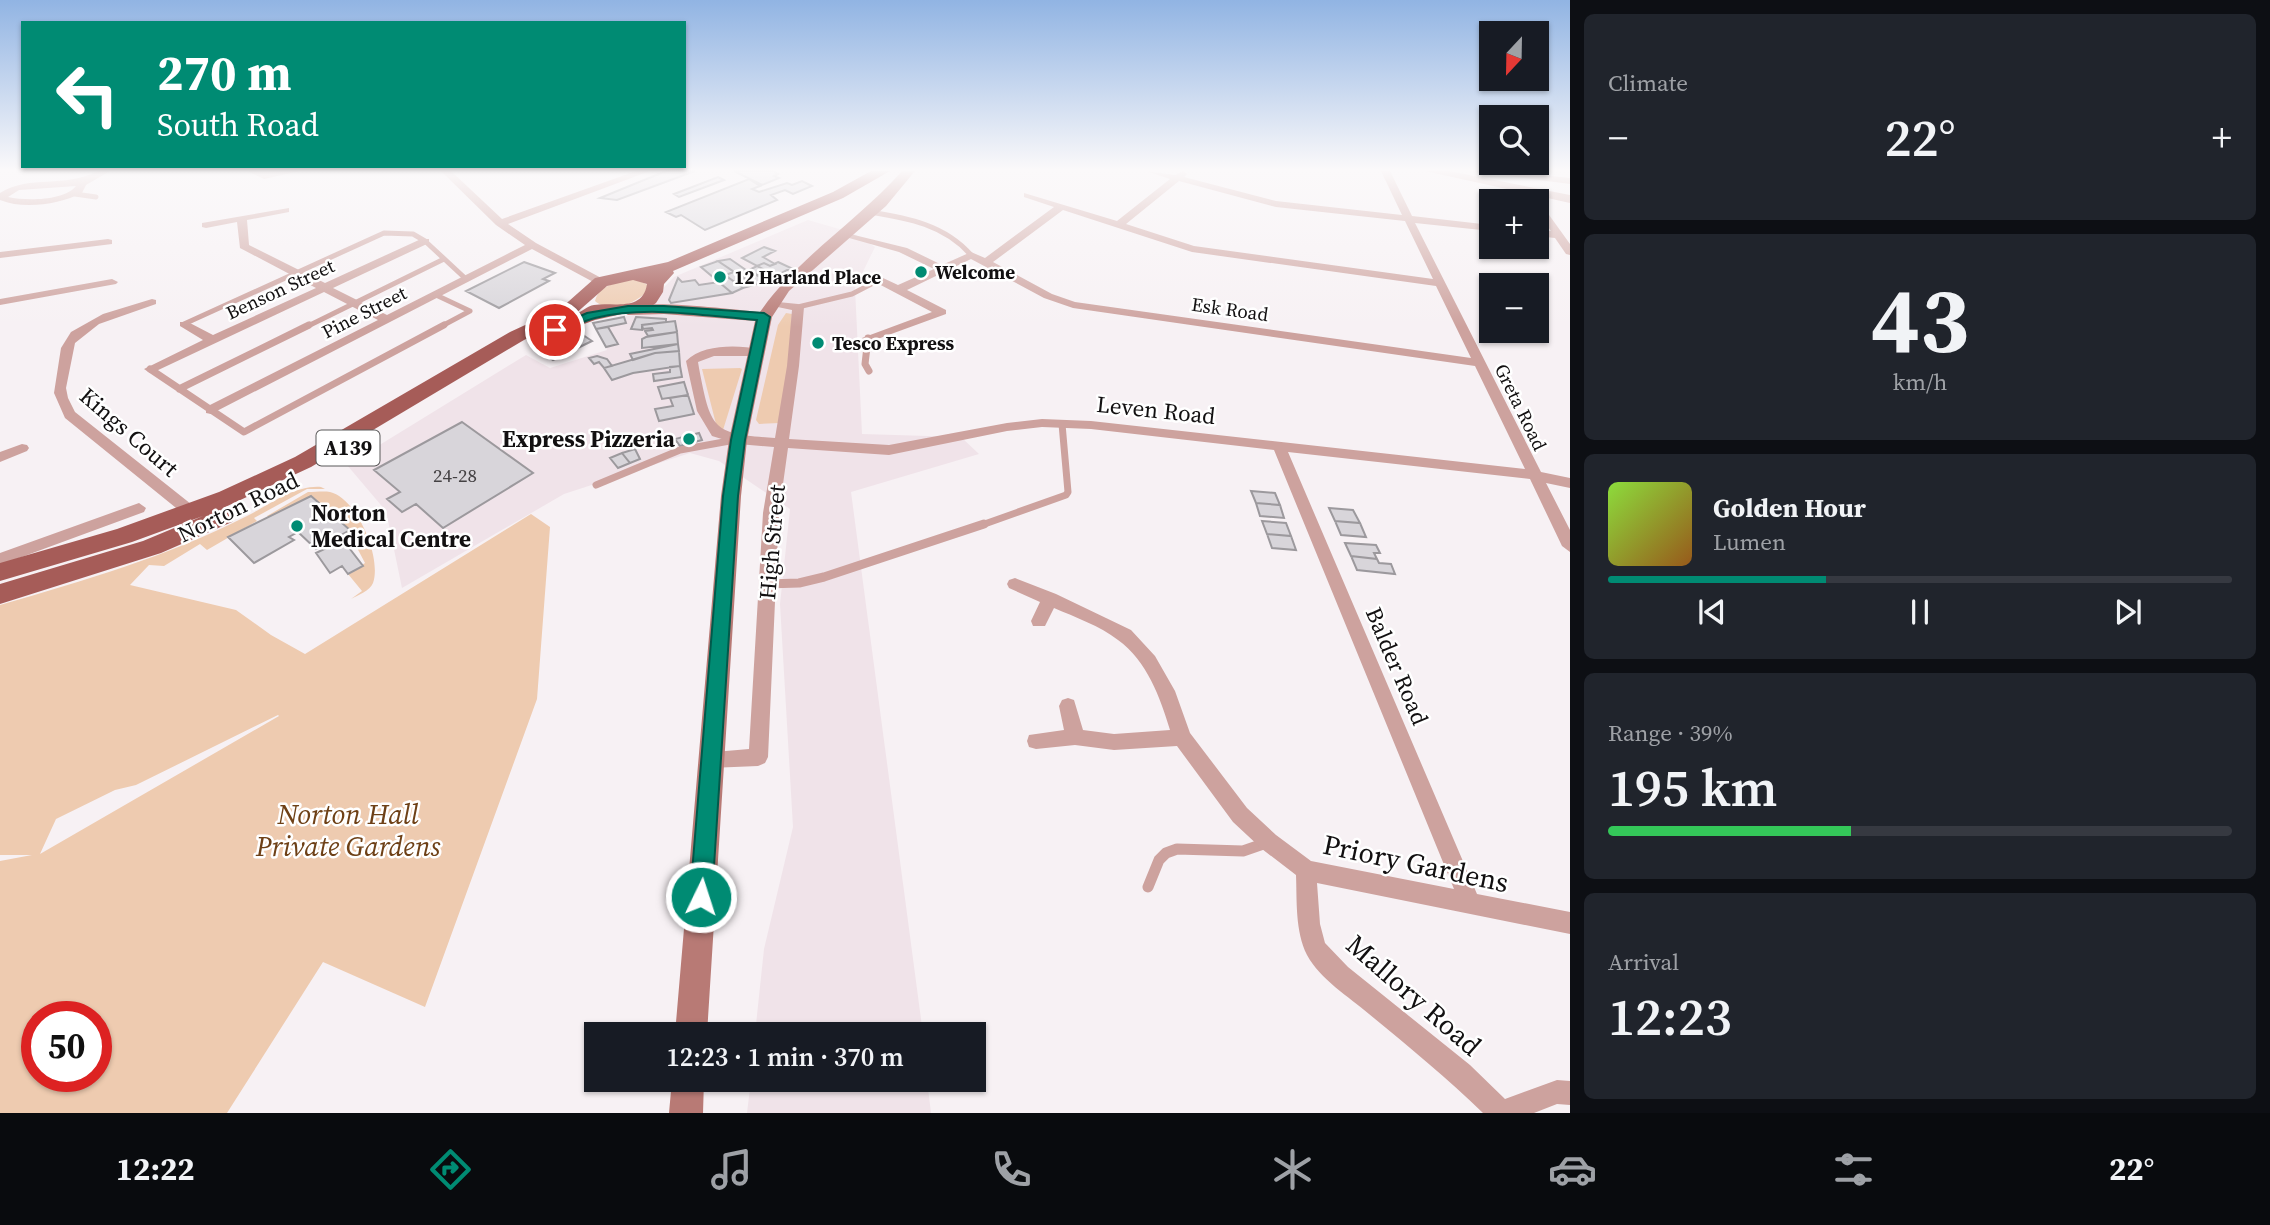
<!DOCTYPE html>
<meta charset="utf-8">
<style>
body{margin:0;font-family:"Source Serif 4",serif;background:#20242c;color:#f1f3f6;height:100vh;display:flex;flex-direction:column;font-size:26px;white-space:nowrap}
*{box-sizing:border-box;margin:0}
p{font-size:23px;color:#9ea1a6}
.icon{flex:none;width:38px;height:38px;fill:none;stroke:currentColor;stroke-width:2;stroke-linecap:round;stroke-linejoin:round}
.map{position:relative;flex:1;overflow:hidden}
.sheet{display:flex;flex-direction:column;gap:14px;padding:14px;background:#0d0f14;width:700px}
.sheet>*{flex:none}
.hud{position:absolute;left:21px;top:21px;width:665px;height:147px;border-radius:0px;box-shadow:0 2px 5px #0004;background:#008b73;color:#fff;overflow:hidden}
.needle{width:46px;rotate:202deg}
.tools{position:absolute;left:1479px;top:21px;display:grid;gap:14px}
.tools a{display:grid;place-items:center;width:70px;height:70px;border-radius:0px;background:#171b24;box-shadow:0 2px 5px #0004;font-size:35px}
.speed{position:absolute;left:21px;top:1001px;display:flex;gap:14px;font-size:35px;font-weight:700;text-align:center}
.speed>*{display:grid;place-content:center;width:91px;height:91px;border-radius:50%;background:#171b24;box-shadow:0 2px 5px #0004;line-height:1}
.speed .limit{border:10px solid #d22;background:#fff;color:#111}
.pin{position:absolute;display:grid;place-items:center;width:60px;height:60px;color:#fff;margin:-30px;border:4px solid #fff;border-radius:50%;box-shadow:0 2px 7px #0007}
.me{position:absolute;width:77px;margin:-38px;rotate:4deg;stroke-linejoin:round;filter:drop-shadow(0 0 5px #0008)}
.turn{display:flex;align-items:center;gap:24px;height:147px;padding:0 21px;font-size:32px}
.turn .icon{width:91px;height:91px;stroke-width:2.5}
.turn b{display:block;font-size:49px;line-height:60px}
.big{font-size:52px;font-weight:600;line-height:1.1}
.sheet .widget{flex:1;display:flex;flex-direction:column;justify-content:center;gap:10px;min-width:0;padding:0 24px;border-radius:10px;background:#20242c}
.sheet .dial{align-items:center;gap:0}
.dial b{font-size:91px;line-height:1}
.song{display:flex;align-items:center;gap:21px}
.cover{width:84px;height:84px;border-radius:10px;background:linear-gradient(135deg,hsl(90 70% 55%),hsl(30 70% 35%))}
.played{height:7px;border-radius:4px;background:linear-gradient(90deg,#008b73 35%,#363941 35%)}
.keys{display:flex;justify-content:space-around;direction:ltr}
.heat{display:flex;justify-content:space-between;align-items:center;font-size:38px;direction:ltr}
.charge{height:10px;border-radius:5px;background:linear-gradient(90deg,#34c759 39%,#363941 0)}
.trip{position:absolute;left:584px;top:1022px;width:402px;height:70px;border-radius:0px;background:#171b24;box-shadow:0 2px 5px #0004;font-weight:600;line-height:70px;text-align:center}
.tabs{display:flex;height:112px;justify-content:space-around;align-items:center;background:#090b0e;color:#9ea1a6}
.tabs .icon{width:49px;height:49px}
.tabs .current{color:#008b73}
.tabs b{font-size:32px;color:#f1f3f6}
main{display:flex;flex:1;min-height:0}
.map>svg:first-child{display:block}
.built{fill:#f0e3e9}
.green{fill:#eecbb0;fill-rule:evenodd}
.building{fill:#d8d5da;stroke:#9c999d;stroke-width:2}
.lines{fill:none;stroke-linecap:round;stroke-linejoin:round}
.service-far3{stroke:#cda29e;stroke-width:5}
.service-far2{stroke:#cda29e;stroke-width:7}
.service-far1{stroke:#cda29e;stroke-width:9}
.service{stroke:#cda29e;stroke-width:11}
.minor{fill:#cda29e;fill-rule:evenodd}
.tertiary{fill:#cda29e;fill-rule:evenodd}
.secondary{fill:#b87a75;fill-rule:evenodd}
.primary{fill:#a65c58;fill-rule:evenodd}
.route{fill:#008b73;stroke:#005a4b;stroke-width:2}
.poi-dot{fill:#008b73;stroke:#fff;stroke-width:2.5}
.labels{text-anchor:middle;stroke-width:5;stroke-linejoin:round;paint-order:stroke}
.far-poi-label{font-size:19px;font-weight:bold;fill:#121011;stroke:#fff;text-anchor:start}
.far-street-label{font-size:19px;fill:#121011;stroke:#fff}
.number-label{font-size:19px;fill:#444143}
.shield{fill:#fff;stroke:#595858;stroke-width:2}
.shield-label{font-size:21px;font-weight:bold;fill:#121011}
.street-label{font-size:23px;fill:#121011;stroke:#fff}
.poi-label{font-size:23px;font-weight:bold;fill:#121011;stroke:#fff;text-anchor:end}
.near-park-label{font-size:28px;font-style:italic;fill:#6e4016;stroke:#fff}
.near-street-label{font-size:28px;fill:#121011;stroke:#fff}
</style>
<main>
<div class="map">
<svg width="1570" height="1113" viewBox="0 0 1570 1113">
<rect width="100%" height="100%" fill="#f7f1f4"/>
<path class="built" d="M808,220l45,13 22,14 -20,41 7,146 99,3 18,17 -128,38 72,542h-168l9,-85 29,-122 -13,-223 10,-95 -71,-48 -29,-8 -126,41 -162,94 -16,-77 -39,-46 179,-110 24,13 57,-18 -14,-27 45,-9 36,-37z
M751,1080h176l4,33h-184z"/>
<path class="green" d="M635,279l13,6v5c-12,14 -38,24 -53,11 5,-18 24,-18 40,-22z
M786,313l6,1 -3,49 -10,60 -20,1 -3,-4 22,-95z
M740,368l2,1 -19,61 -6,-2 -15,-59z
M321,487l4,2h-18l-53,29 3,3 -50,29 -7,-6 -36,22 -15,-1 -19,20 106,25 35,25 34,19 226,-140 19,13 -13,172 -112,308 -102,-45 -96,151h-227v-252l32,-6h-32v-250c83,-24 169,-49 247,-89 22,-11 48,-31 74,-29zM278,715l1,1 -239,138 16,-35 59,-29 21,-5zM37,1017h59v59h-59z
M308,492c7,0 16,-1 22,0 27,6 52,66 43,91 -3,8 -15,12 -22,16l11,-8 -14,-17 17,-11 -10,-19 -12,-11 6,-3 -38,-34 -41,22 -3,-2z"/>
<path class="building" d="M666,171h29l-78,29 -17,-2z
M734,171h39l5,3 -4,2 5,2 -17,7z
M718,177l6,3 -45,17 -5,-3z
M749,179l11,7 -8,3 7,3 28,-9 5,2 10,-4 10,5 -19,8 -8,-4 -14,5 6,5 -72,30 -24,-15 -5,2 -10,-5z
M764,247l11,4 -12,6 12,7 -5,2 -6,-3 -7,3 -15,-8z
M730,259l16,11 20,10 -12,5 -36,-24z
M718,261l16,11 -9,3 18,13 -11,5 -31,-26z
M524,262l31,11 -12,6 6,2 -50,27 -33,-17z
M778,262l13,6 -15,8 -19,-10 7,-3 6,3z
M757,266l10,6 9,4 -10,4 -17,-10z
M734,272l10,5 10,8 -11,3 -18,-13z
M678,278l4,4 13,-2 4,5 20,-3 13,11 -61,10 -2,-3z
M624,317l2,6 -30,6 -3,-6z
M636,317l30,2v3l-24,3v5l-11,-1z
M675,321l2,11 -29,4 -3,-5 8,-1 -1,-2 -9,1 -1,-4z
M608,327l10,17 -12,3 -10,-18z
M677,332l1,12 -36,4v-9l4,-2z
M580,333l12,8 -39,19 -12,-8z
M678,344l1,7 -24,2 -22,7 -3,-6z
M679,351l1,15 -47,7 -21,7 -8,-12 51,-15z
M597,356l10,3 5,7 -8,2 -5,-6 -5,2 -5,-6z
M680,366l2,11 -28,4 -1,-7 17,-2v-5z
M684,382l4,13 -26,4 -4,-12z
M688,395l6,19 -35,7 -4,-12 18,-3 -3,-8z
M462,422l71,51 -90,55 -27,-24 -14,8 -15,-13 13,-7 -26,-22z
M699,433l3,7 -22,6 -5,-7z
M635,449l5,10 -10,4 -8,-10z
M622,453l8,10 -12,5 -8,-10z
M1251,491l24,2 5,12 -24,-2z
M311,496l39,34 -34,19 -18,-17 -9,5 5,3 -40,23 -26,-26z
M1256,503l24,2 4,13 -24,-2z
M1329,508l24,2 7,13 -25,-2z
M1262,521l24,2 5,13 -24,-2z
M1335,521l25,2 6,14 -25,-2z
M1267,534l24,2 5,14 -24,-2z
M343,540l20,26 -15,8 -6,-8 -12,7 -14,-20z
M1345,543l31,2 4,8h-6l3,6 -26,-3z
M1351,556l26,3 2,4 12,1 4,10 -38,-4z"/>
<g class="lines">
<path class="service-far3" d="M75,194l21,3
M870,212c38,6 75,13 101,43
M436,295l34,16
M798,307l54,-13 27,-14
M184,324l200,-91 29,1 12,7 41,38
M306,327l138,-68
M440,327l30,-16"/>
<path class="service-far2" d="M868,338l-3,26 4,7
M150,369l94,63 200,-107
M179,389l130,-64
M596,485l84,-35 55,-10
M979,526l87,-31 2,-3 -6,-68"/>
<path class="service-far1" d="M767,584l32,-1 25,-6 160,-53"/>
<path class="service" d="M1148,887l11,-27 7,-7 11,-4 66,2 26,-9"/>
<path class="minor" d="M98,171h12l-24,14 -4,8c-23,11 -57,17 -82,7v-7c31,-19 63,-4 98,-22zM76,186c-12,15 -50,15 -68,11l11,-7z
M247,171h53l-36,8z
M441,171h10l51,48 134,-48h14l-142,53 28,19 69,37v4h-8l-65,-35 -321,165 -5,-1v-6l172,-87 -54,-28 -170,80 -4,1 -6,-4 59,-29 -23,-14v-4h8l25,13 103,-47 -76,-40 -3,-26 -31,6 -4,-1v-4l87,-15v4l-42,8 2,25 76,38 96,-44h8v4l-96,45 54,27 138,-70 -29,-20z
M1146,171l29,4 8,-4 4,3 -3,3 92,24 126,14 -21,-44h9l22,45 79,9v6l-76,-8 126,249 29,6v10l-24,-5 24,47v22l-8,-6 -32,-67 -242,-27 189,442 93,18v22l-253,-51 3,41 5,19 23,24 122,98 35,34 52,-19 13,1v24l-13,-1 -23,9h-51c-36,-35 -75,-67 -114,-99 -20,-17 -49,-35 -62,-59 -12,-24 -10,-54 -11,-80l-34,-26 -29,-27 -56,-76 -63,4 -39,-5 -39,4 -7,-2 -2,-6 2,-6 35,-5 -5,-24 3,-6 6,-2 6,2 9,30 31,4 56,-4c-10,-33 -23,-69 -52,-90 -18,-14 -43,-23 -64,-32l-9,18h-12l-2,-5 9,-19 -31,-14 -2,-4 2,-4 6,-2 41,16 75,36 24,26 20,35 15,42 57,75 29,27 35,26 143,28 -180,-439 -183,-21 -49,-2 -35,4 -118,24 -101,-7 -9,65 -11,244 -3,6 -7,3 -48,2 -7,-3 -3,-6 3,-6 46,-4 14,-236 11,-66 -36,-3 -26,-8 -15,-25 -11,-50c17,-17 51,-16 73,-12v6l-4,1h-41l-16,6 1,6c12,63 14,66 76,70l12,-72 5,-56 -24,-5v-4l30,3 6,3 -5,59 -10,73 100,6 118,-22 35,-4 49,2 434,48 -50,-103 -402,-58 -29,-10 -73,-39 -64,31 39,20v4l-74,27 -4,1 -6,-4 70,-26 -57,-30v-4h8l15,7 36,-16 -35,-17 -57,-16v-4l65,16 35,17 29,-13 14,6 69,-51 -30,-10v-4l93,28 53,-42zM1179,181l97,26 129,14 28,58 -239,-33 -68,-22zM1063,210l129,42 244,34 35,72 -396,-56 -23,-8 -59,-32z
M1471,171h34l65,7v6z
M1533,201h6l31,43v11l-4,-1 -11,-16 -19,-2v-6l15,1 -15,-20v-10z
M108,239l4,1v4l-112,14v-6z
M112,279l6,3 -2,2 -116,21v-6z
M152,299l4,1v4l-57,20 -24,19 -9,45 2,10 7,14 121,96 2,4 -7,5 -5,-1 -121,-98 -11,-25 7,-45 10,-16 32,-18z
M22,444l5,1 2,3 -2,3 -27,11v-10z
M139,503l7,5 -2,4 -144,53v-12z"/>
<path class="tertiary" d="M1425,171h24l121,24v8z"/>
<path class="secondary" d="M902,171h13l-29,35 -97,85 -17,26 -25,123 -6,56 -34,538h-32l46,-538 8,-56 26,-119 -91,-7 -36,1 -8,-5c14,-13 116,0 140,2 38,-55 98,-91 142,-141z
M672,1080h32l-1,33h-34z"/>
<path class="primary" d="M871,171h19l-47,27 -170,73 1,2 -10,11 -1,8 -7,11 -7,5 -54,12 -35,13 -9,-6 -27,13 -213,127 -88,41 9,2 4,6 -4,6 -71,31 -161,51v-20l143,-43 60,-25 -71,26 -132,39v-18l117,-34 102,-37 76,-35 215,-125 50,-23 35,-31 73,-16 165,-70zM633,280l14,4c-4,28 -34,18 -53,21 -7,1 -12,7 -20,10l33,-29z"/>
</g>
<linearGradient id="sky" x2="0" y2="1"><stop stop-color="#91b4e3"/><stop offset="0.52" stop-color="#fbf9fa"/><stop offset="1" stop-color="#fbf9fa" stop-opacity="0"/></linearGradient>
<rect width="1570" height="327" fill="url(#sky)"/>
<path class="route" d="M628,306h36l100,7 6,4 -25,123 -7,56 -26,401 -4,8 -7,3 -8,-3 -3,-8 33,-401 8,-56 26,-120c-52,-4 -109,-15 -162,-2 -14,4 -27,11 -40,15l-6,-3 38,-17z"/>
<g class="poi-dot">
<circle cx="921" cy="272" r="7"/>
<circle cx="720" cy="277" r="7"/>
<circle cx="818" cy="343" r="7"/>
<circle cx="689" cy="439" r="7"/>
<circle cx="297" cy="526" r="7"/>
</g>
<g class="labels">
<g class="far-poi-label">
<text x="935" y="279">Welcome</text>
<text x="734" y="284">12 Harland Place</text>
<text x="832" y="350">Tesco Express</text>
</g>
<g class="far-street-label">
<text transform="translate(280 289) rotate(-25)" y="7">Benson Street</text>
<text transform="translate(1230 309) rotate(8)" y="7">Esk Road</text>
<text transform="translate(364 312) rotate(-27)" y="7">Pine Street</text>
<text transform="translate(1521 407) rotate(64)" y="7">Greta Road</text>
</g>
<g class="number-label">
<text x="455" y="482">24-28</text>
</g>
<rect class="shield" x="316.5" y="430.5" width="63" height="35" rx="5"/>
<g class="shield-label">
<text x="348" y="455">A139</text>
</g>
<g class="street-label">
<text transform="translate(1156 410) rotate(6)" y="8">Leven Road</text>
<text transform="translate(129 432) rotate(41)" y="8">Kings Court</text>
<text transform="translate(238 507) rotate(-26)" y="8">Norton Road</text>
<text transform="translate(772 542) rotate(-85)" y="8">High Street</text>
<text transform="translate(1397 666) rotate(67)" y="8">Balder Road</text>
</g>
<g class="poi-label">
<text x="675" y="447">Express Pizzeria</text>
<text x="311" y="521" text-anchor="start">Norton<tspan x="311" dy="26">Medical Centre</tspan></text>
</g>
<g class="near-park-label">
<text x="348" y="824">Norton Hall<tspan x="348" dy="32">Private Gardens</tspan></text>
</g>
<g class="near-street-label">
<text transform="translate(1416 863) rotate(12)" y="10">Priory Gardens</text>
<text transform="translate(1414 995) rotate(41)" y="10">Mallory Road</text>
</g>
</g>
</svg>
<div class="tools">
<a><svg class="needle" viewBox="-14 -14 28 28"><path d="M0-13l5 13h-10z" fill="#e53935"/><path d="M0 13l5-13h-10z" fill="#9ea1a6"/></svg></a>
<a><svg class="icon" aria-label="search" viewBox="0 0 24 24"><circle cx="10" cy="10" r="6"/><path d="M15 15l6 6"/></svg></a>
<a>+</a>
<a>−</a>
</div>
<div class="speed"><div class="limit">50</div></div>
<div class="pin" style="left:555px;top:330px;background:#d93025"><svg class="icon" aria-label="arrive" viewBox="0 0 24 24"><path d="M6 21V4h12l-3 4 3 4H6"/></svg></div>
<svg class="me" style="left:701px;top:897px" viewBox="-20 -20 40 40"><circle r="17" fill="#008b73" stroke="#fff" stroke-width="3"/><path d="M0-11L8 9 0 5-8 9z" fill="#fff"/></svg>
<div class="trip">12:23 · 1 min · 370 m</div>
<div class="hud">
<div class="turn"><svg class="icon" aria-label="left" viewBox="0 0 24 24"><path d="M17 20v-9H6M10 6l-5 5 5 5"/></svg><div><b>270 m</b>South Road</div></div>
</div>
</div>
<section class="sheet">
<div class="widget"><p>Climate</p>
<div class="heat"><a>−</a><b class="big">22°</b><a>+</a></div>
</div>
<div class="widget dial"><b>43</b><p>km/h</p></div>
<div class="widget">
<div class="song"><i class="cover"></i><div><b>Golden Hour</b><p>Lumen</p></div></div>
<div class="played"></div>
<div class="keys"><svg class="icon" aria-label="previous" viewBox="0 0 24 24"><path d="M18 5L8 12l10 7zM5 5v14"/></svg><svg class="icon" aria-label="pause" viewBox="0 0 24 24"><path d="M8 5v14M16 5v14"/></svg><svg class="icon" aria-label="next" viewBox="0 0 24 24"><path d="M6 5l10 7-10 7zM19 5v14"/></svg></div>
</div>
<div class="widget"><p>Range · 39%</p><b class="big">195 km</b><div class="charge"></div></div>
<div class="widget"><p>Arrival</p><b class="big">12:23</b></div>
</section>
</main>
<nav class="tabs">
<b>12:22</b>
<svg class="icon current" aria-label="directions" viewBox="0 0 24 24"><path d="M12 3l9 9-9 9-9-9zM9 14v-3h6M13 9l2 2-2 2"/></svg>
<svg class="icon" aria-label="music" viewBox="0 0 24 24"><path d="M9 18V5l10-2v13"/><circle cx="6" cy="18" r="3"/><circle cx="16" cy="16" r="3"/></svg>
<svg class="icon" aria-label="phone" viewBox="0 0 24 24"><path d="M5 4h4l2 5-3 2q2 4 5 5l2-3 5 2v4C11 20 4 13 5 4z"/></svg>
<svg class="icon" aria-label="climate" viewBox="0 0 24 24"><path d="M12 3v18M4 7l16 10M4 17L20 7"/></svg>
<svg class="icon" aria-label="car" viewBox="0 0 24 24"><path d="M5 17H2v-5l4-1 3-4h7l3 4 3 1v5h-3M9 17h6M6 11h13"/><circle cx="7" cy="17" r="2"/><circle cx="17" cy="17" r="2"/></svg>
<svg class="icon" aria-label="filters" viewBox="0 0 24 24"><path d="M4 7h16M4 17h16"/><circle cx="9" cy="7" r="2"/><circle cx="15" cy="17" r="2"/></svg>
<b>22°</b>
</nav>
